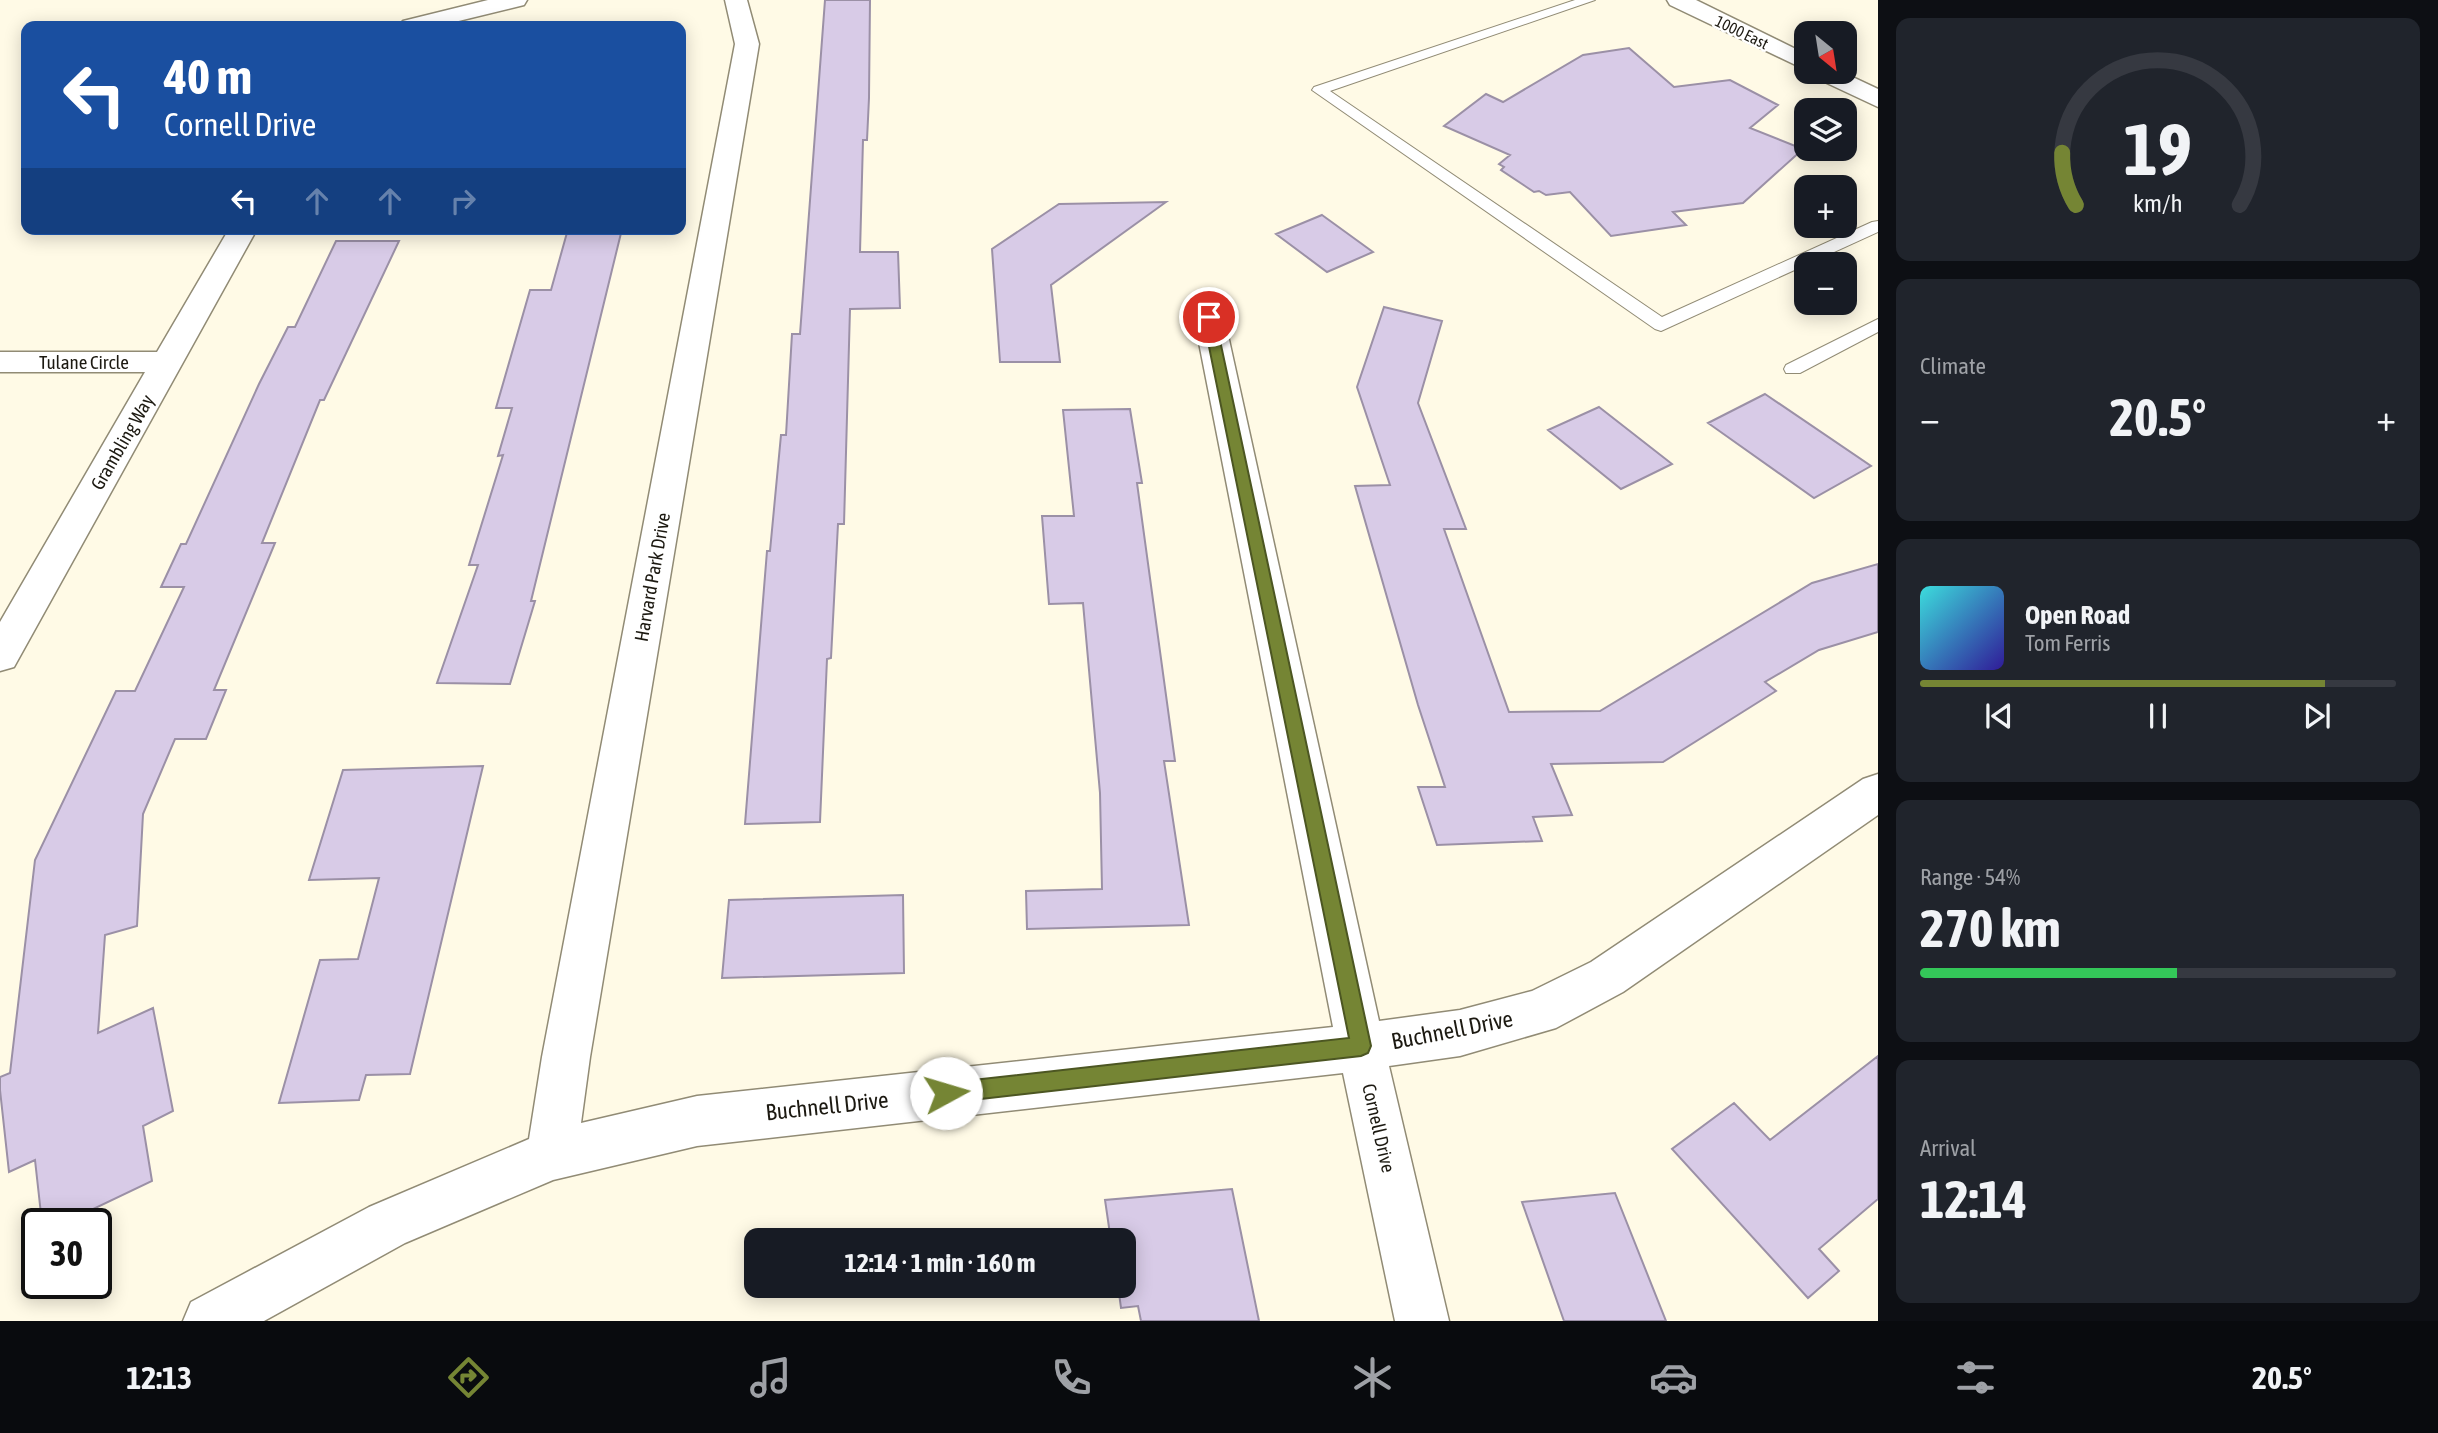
<!DOCTYPE html>
<meta charset="utf-8">
<style>
body{margin:0;font-family:"Asap Condensed",sans-serif;background:#20242c;color:#f1f3f6;height:100vh;display:flex;flex-direction:column;font-size:26px;white-space:nowrap}
*{box-sizing:border-box;margin:0}
p{font-size:23px;color:#9ea1a6}
.icon{flex:none;width:38px;height:38px;fill:none;stroke:currentColor;stroke-width:2;stroke-linecap:round;stroke-linejoin:round}
.map{position:relative;flex:1;overflow:hidden}
.details{display:flex;flex-direction:column;gap:18px;padding:18px;background:#0d0f14;width:560px}
.details>*{flex:none}
.top-card{position:absolute;left:21px;top:21px;width:665px;height:214px;border-radius:14px;box-shadow:0 4px 18px #0003;background:#1a4fa0;color:#fff;overflow:hidden}
.needle{width:46px;rotate:150deg}
.buttons{position:absolute;left:1794px;top:21px;display:grid;gap:14px}
.buttons a{display:grid;place-items:center;width:63px;height:63px;border-radius:14px;background:#171b24;box-shadow:0 4px 18px #0003;font-size:35px}
.speed{position:absolute;left:21px;top:1208px;display:flex;gap:14px;font-size:35px;font-weight:700;text-align:center}
.speed>*{display:grid;place-content:center;width:91px;height:91px;border-radius:50%;background:#171b24;box-shadow:0 4px 18px #0003;line-height:1}
.speed .limit{border:4px solid #111;border-radius:10px;background:#fff;color:#111}
.pin{position:absolute;display:grid;place-items:center;width:60px;height:60px;color:#fff;margin:-30px;border:4px solid #fff;border-radius:50%;box-shadow:0 2px 7px #0007}
.me{position:absolute;width:77px;margin:-38px;rotate:84deg;stroke-linejoin:round;filter:drop-shadow(0 0 5px #0008)}
.turn{display:flex;align-items:center;gap:24px;height:147px;padding:0 28px;font-size:32px}
.turn .icon{width:91px;height:91px;stroke-width:2.5}
.turn b{display:block;font-size:49px;line-height:60px}
.lanes{display:flex;align-items:center;height:66px;padding:0 28px;background:#0003;justify-content:center;gap:35px;direction:ltr}
.lanes .off{opacity:.35}
.big{font-size:52px;font-weight:700;line-height:1.1}
.details .card{flex:1;display:flex;flex-direction:column;justify-content:center;gap:10px;min-width:0;padding:0 24px;border-radius:14px;background:#20242c}
.details .dial{align-items:center;gap:0}
.dial svg{height:182px;overflow:visible;fill:none;stroke:#363941;stroke-width:7;stroke-linecap:round;text-anchor:middle}
.dial text{fill:#f1f3f6;stroke:none}
.song{display:flex;align-items:center;gap:21px}
.cover{width:84px;height:84px;border-radius:10px;background:linear-gradient(135deg,hsl(180 70% 55%),hsl(250 70% 35%))}
.played{height:7px;border-radius:4px;background:linear-gradient(90deg,#758534 85%,#363941 85%)}
.keys{display:flex;justify-content:space-around;direction:ltr}
.heat{display:flex;justify-content:space-between;align-items:center;font-size:38px;direction:ltr}
.charge{height:10px;border-radius:5px;background:linear-gradient(90deg,#34c759 54%,#363941 0)}
.trip{position:absolute;left:744px;top:1228px;width:392px;height:70px;border-radius:14px;background:#171b24;box-shadow:0 4px 18px #0003;font-weight:700;line-height:70px;text-align:center}
.tab-bar{display:flex;height:112px;justify-content:space-around;align-items:center;background:#090b0e;color:#9ea1a6}
.tab-bar .icon{width:49px;height:49px}
.tab-bar .selected{color:#758534}
.tab-bar b{font-size:32px;color:#f1f3f6}
main{display:flex;flex:1;min-height:0}
.map>svg:first-child{display:block}
.building{fill:#d8cbe7;stroke:#9b90a6;stroke-width:2}
.lines{fill:none;stroke-linecap:round;stroke-linejoin:round}
.service-casing{stroke:#918b75;stroke-width:2}
.minor-casing{stroke:#918b75;stroke-width:3}
.tertiary-casing{stroke:#918b75;stroke-width:3}
.service{fill:#fff;fill-rule:evenodd}
.minor{fill:#fff;fill-rule:evenodd}
.tertiary{fill:#fff;fill-rule:evenodd}
.route{fill:#758534;stroke:#4c5622;stroke-width:2}
.labels{text-anchor:middle;stroke-width:5;stroke-linejoin:round;paint-order:stroke}
.far-street-label{font-size:16px;fill:#1c1911;stroke:#fff}
.street-label{font-size:19px;fill:#1c1911;stroke:#fff}
.near-street-label{font-size:23px;fill:#1c1911;stroke:#fff}
</style>
<main>
<div class="map">
<svg width="1878" height="1321" viewBox="0 0 1878 1321">
<rect width="100%" height="100%" fill="#fffae6"/>
<path class="building" d="M825,0h45l-1,98 -2,42h-4l-3,112h38l2,56 -50,1 -6,215h-6l-7,134 -4,1 -7,163 -75,2 22,-273h3l11,-116h5l6,-101h8z
M1629,48l45,39 56,-7 48,25 -28,23 53,21 -60,54 -70,9 13,13 -75,11 -41,-44 -24,3 -7,-4 -5,1 -33,-22 3,-3 -5,-3 11,-9 -66,-29 42,-32 17,8 80,-47z
M1166,202l-115,83 9,77h-60l-8,-113 67,-45z
M1322,215l51,37 -46,20 -51,-38z
M568,229h54l-91,372h4l-25,83 -73,-1 41,-118h-9l34,-110 -5,1 14,-48h-16l34,-118h21z
M336,241h63l-75,159h-4l-58,143h13l-61,147h12l-20,49h-31l-32,75 -6,112 -32,9 -7,98 55,-25 20,103 -30,15 9,55 -88,42h-22l-7,-63 -26,12 -9,-82v-13l10,-4 25,-213 81,-169h19l49,-104h-23l20,-43h5l73,-160 29,-57h7z
M1384,307l58,14 -24,82 48,126h-22l65,183 91,-1 212,-128 66,-19v68l-59,18 -54,32 11,9 -113,71 -112,2 21,51 -39,2 9,24 -105,4 -19,-58h27l-27,-82 -63,-219 35,-1 -33,-98z
M1765,394l106,72 -57,32 -106,-75z
M1599,407l73,57 -51,25 -73,-59z
M1130,409l12,74h-5l38,278h-11l25,164 -162,4 -1,-38 76,-2 -2,-96 -17,-190 -34,1 -7,-88h32l-11,-106z
M483,766l-73,308 -44,1 -7,25 -80,3 41,-143 38,-1 21,-81 -70,2 34,-110z
M903,895l1,78 -182,5 7,-78z
M1878,1056v143l-59,50 20,22 -31,27 -136,-149 62,-46 36,37z
M1232,1189l27,132h-118l-3,-15 -17,2 -3,-22h6v-45h-13l-6,-41z
M1615,1193l51,128h-102l-42,-119z"/>
<g class="lines">
<g class="service-casing">
<path id="service" d="M1575,0h20l-265,91 332,226 210,-95 6,-1v11l-217,99 -6,-2 -343,-239 2,-3z
M1878,319v13l-78,41h-14l-2,-4 2,-4z"/>
</g>
<g class="minor-casing">
<path id="minor" d="M488,0h39l-3,5 -86,21h-39l4,-5z
M725,0h22l12,44 -169,1013 -9,66 116,-27 636,-69 -139,-710 4,-7 11,-3 11,3 4,7 155,704 81,-11 72,-19 59,-29 272,-183 15,-5v41l-255,177 -67,36 -96,28 -71,10 60,255h-54l-52,-248 -646,73 -144,34 -148,63 -141,78h-81l8,-19 178,-95 160,-68 13,-82 193,-1013z
M229,229h28l-243,438 -14,4v-49l145,-250h-145v-20h157z"/>
</g>
<g class="tertiary-casing">
<path id="tertiary" d="M1667,0h29l110,54v16l-136,-65z
M1811,72h31l36,17v18l-64,-30z"/>
</g>
<use href="#service" class="service"/>
<use href="#minor" class="minor"/>
<use href="#tertiary" class="tertiary"/>
</g>
<path class="route" d="M1209,313l6,4 156,729 -3,7 -7,3 -415,47 -7,-3 -3,-7 3,-7 7,-3 403,-45 -146,-721z"/>
<g class="labels">
<g class="far-street-label">
<text transform="translate(1742 32) rotate(26)" y="6">1000 East</text>
</g>
<g class="street-label">
<text x="84" y="369">Tulane Circle</text>
<text transform="translate(122 442) rotate(-60)" y="7">Grambling Way</text>
<text transform="translate(652 577) rotate(-80)" y="7">Harvard Park Drive</text>
<text transform="translate(1379 1128) rotate(77)" y="7">Cornell Drive</text>
</g>
<g class="near-street-label">
<text transform="translate(1452 1030) rotate(-11)" y="8">Buchnell Drive</text>
<text transform="translate(827 1106) rotate(-6)" y="8">Buchnell Drive</text>
</g>
</g>
</svg>
<div class="buttons">
<a><svg class="needle" viewBox="-14 -14 28 28"><path d="M0-13l5 13h-10z" fill="#e53935"/><path d="M0 13l5-13h-10z" fill="#9ea1a6"/></svg></a>
<a><svg class="icon" aria-label="layers" viewBox="0 0 24 24"><path d="M12 4l9 5-9 5-9-5zM3 14l9 5 9-5"/></svg></a>
<a>+</a>
<a>−</a>
</div>
<div class="speed"><div class="limit">30</div></div>
<div class="pin" style="left:1209px;top:317px;background:#d93025"><svg class="icon" aria-label="arrive" viewBox="0 0 24 24"><path d="M6 21V4h12l-3 4 3 4H6"/></svg></div>
<svg class="me" style="left:946px;top:1093px" viewBox="-20 -20 40 40"><circle r="19" fill="#fff"/><path d="M0-13L10 11 0 6-10 11z" fill="#758534"/></svg>
<div class="trip">12:14 · 1 min · 160 m</div>
<div class="top-card">
<div class="turn"><svg class="icon" aria-label="left" viewBox="0 0 24 24"><path d="M17 20v-9H6M10 6l-5 5 5 5"/></svg><div><b>40 m</b>Cornell Drive</div></div>
<div class="lanes"><svg class="icon" aria-label="left" viewBox="0 0 24 24"><path d="M17 20v-9H6M10 6l-5 5 5 5"/></svg><svg class="icon off" aria-label="ahead" viewBox="0 0 24 24"><path d="M12 20V5M6 11l6-6 6 6"/></svg><svg class="icon off" aria-label="ahead" viewBox="0 0 24 24"><path d="M12 20V5M6 11l6-6 6 6"/></svg><svg class="icon off" aria-label="right" viewBox="0 0 24 24"><path d="M7 20v-9h11M14 6l5 5-5 5"/></svg></div>
</div>
</div>
<section class="details">
<div class="card dial"><svg viewBox="0 0 100 80">
<path d="M14 69A42 42 0 1 1 86 69"/>
<path d="M14 69A42 42 0 0 1 8 46" stroke="#758534"/>
<text x="50" y="56" font-size="32" font-weight="700">19</text>
<text x="50" y="72" font-size="11">km/h</text>
</svg></div>
<div class="card"><p>Climate</p>
<div class="heat"><a>−</a><b class="big">20.5°</b><a>+</a></div>
</div>
<div class="card">
<div class="song"><i class="cover"></i><div><b>Open Road</b><p>Tom Ferris</p></div></div>
<div class="played"></div>
<div class="keys"><svg class="icon" aria-label="previous" viewBox="0 0 24 24"><path d="M18 5L8 12l10 7zM5 5v14"/></svg><svg class="icon" aria-label="pause" viewBox="0 0 24 24"><path d="M8 5v14M16 5v14"/></svg><svg class="icon" aria-label="next" viewBox="0 0 24 24"><path d="M6 5l10 7-10 7zM19 5v14"/></svg></div>
</div>
<div class="card"><p>Range · 54%</p><b class="big">270 km</b><div class="charge"></div></div>
<div class="card"><p>Arrival</p><b class="big">12:14</b></div>
</section>
</main>
<nav class="tab-bar">
<b>12:13</b>
<svg class="icon selected" aria-label="directions" viewBox="0 0 24 24"><path d="M12 3l9 9-9 9-9-9zM9 14v-3h6M13 9l2 2-2 2"/></svg>
<svg class="icon" aria-label="music" viewBox="0 0 24 24"><path d="M9 18V5l10-2v13"/><circle cx="6" cy="18" r="3"/><circle cx="16" cy="16" r="3"/></svg>
<svg class="icon" aria-label="phone" viewBox="0 0 24 24"><path d="M5 4h4l2 5-3 2q2 4 5 5l2-3 5 2v4C11 20 4 13 5 4z"/></svg>
<svg class="icon" aria-label="climate" viewBox="0 0 24 24"><path d="M12 3v18M4 7l16 10M4 17L20 7"/></svg>
<svg class="icon" aria-label="car" viewBox="0 0 24 24"><path d="M5 17H2v-5l4-1 3-4h7l3 4 3 1v5h-3M9 17h6M6 11h13"/><circle cx="7" cy="17" r="2"/><circle cx="17" cy="17" r="2"/></svg>
<svg class="icon" aria-label="filters" viewBox="0 0 24 24"><path d="M4 7h16M4 17h16"/><circle cx="9" cy="7" r="2"/><circle cx="15" cy="17" r="2"/></svg>
<b>20.5°</b>
</nav>
